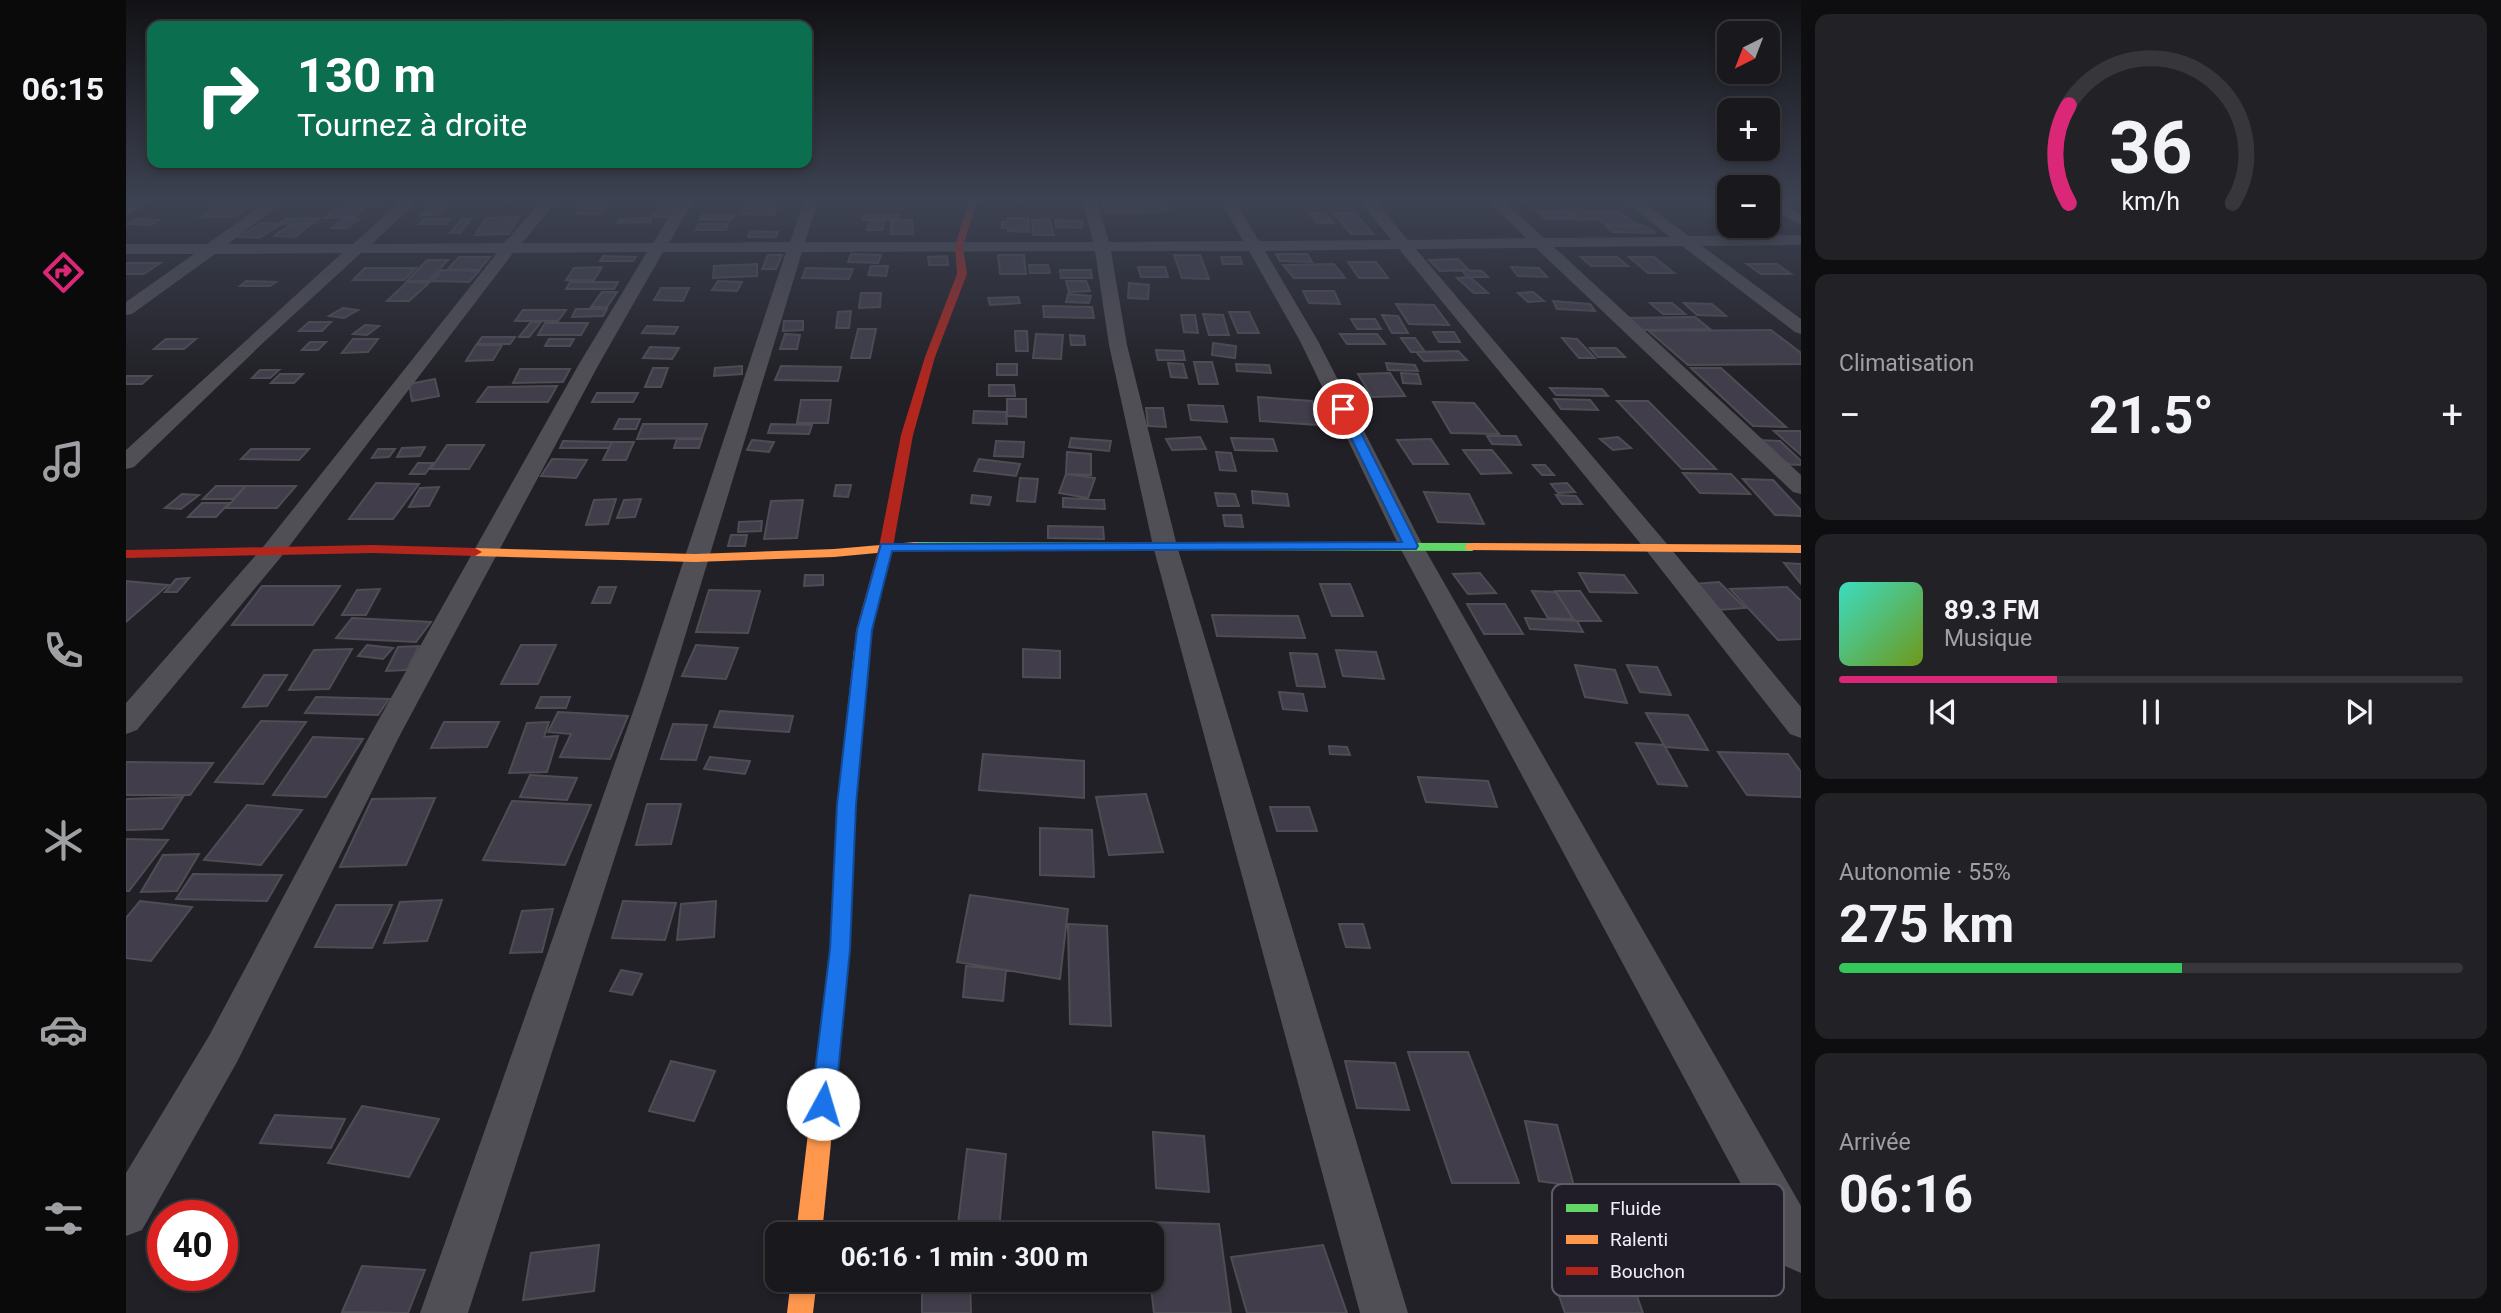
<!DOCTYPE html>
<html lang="fr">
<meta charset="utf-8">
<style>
body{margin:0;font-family:Roboto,sans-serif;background:#222125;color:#f1f3f6;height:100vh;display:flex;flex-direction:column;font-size:26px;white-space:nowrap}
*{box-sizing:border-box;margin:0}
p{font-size:23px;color:#9fa0a3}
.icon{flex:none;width:38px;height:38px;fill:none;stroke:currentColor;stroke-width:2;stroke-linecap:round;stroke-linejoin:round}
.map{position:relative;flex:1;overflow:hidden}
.drawer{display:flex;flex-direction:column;gap:14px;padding:14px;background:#0e0d0f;width:700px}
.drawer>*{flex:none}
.hud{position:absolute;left:21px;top:21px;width:665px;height:147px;border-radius:14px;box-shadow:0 4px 10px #0003,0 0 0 2px #37373b;background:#0b6e4f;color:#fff;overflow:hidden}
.needle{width:46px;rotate:222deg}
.controls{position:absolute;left:1591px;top:21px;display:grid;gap:14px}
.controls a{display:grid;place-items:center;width:63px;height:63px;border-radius:14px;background:#19181c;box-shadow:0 4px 10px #0003,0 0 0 2px #37373b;font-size:35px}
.speed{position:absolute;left:21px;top:1200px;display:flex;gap:14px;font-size:35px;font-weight:700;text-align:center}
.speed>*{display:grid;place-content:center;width:91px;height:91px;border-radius:50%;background:#19181c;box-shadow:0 4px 10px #0003,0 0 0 2px #37373b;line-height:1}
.speed .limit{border:10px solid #d22;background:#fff;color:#111}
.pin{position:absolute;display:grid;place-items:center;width:60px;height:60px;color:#fff;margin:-30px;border:4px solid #fff;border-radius:50%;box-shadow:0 2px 7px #0007}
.me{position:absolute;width:77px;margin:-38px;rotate:6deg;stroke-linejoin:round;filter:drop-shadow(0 0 5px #0008)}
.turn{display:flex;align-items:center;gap:24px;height:147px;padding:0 35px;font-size:32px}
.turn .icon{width:91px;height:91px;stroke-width:2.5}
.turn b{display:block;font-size:49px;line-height:60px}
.big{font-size:52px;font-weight:700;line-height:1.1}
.drawer .widget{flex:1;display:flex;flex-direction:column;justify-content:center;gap:10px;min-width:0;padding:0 24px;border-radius:14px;background:#222125}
.drawer .dial{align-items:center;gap:0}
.dial svg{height:182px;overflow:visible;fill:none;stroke:#37373b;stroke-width:7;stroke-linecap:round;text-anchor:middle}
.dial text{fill:#f1f3f6;stroke:none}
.song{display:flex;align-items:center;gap:21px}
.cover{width:84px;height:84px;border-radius:10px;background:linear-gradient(135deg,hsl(170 70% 55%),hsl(80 70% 35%))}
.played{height:7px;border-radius:4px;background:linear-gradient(90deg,#db2777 35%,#37373b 35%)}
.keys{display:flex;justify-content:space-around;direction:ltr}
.heat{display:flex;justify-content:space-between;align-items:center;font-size:38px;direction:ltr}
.charge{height:10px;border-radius:5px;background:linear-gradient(90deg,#34c759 55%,#37373b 0)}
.trip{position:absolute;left:639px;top:1222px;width:399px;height:70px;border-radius:14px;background:#19181c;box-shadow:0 4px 10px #0003,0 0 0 2px #37373b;font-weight:700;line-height:70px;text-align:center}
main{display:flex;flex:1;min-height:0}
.dock{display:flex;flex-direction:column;width:126px;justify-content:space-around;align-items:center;background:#0a0a0b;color:#9fa0a3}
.dock .icon{width:49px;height:49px}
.dock .active{color:#db2777}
.dock b{font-size:32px;color:#f1f3f6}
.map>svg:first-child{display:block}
.building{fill:#413d4a;stroke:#4e4d53;stroke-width:2}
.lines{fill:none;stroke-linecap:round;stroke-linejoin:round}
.street{fill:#514f56;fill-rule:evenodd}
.fast{fill:#63d668;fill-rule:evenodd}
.slow{fill:#ff974d;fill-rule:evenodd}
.jam{fill:#b3261e;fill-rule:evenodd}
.route{fill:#1a73e8;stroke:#114b97;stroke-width:2}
.key{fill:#201d29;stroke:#5e5c67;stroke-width:2}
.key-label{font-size:19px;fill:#f0eff7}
</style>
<main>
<nav class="dock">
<b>06:15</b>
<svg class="icon active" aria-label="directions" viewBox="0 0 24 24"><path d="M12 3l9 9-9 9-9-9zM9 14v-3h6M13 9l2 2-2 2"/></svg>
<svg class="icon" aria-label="music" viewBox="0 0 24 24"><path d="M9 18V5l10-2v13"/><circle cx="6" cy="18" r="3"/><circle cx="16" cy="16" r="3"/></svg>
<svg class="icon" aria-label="phone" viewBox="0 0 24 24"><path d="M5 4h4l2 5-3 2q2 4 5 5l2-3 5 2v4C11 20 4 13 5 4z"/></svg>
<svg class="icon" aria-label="climate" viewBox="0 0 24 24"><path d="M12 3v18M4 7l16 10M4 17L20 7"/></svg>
<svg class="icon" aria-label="car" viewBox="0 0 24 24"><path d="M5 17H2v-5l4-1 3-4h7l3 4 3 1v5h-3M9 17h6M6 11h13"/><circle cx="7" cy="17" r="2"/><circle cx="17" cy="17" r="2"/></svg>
<svg class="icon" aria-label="filters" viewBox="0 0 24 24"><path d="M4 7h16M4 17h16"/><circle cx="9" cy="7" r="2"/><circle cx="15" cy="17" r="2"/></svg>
</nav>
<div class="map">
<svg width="1675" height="1313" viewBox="0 0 1675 1313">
<rect width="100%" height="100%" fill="#212026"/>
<path class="building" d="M130,201l-19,15 -35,1 20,-15z
M229,201h31l-4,4 -32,1z
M974,201h62l7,10 -62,2z
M538,202l16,1 -12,14 -16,-1z
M458,204l24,1 -7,9h-25z
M305,205h17l-10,10h-18z
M620,208h31l-3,7 -31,-1z
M237,209l-8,8 -30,1 9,-8z
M1441,210h16l13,9 -17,1z
M1410,211h30l9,8h-30z
M1492,211l21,15h-31l-21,-14z
M1183,213h16l9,10h-17z
M1208,213h21l18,21h-22z
M738,214l35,1 -1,5h-35z
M577,215h31l-3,5 -31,-1z
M393,217l-10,17 -34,1 11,-17z
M194,218l-6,5 -36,1 7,-5z
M525,218l-1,4 -33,1 2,-4z
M882,218h20l1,14 -21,-1v-3h-6v-6h5z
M10,219l23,1 -8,5 -24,-1z
M217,219h16l-12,9h-15z
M298,219h26l-5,5h-26z
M336,219h9l-11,14h-10z
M923,219l5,16h-21l-1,-15z
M765,220h21l1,14h-22z
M930,220l27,1 -1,7 -26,-1z
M744,221h14l-2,9h-15z
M135,223l20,1 -22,14 -20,-1z
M165,224h20l-16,13 -21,-1z
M573,224h29l-2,6h-30z
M1516,225l14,8 -44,-1 -6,-6z
M624,231l28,1 -2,5h-28z
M725,254l30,1 -3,8 -30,-1z
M1150,254h31l5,8 -32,-1z
M642,255h14l-6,14h-14z
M872,255h26l2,19h-26z
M1048,255h26l9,24 -27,-1z
M477,256l33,1 -3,4h-33z
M821,256l1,9h-19l-1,-8z
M333,257h31l-11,13 -31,-1z
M1095,257h19l2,7h-19z
M1455,257h36l11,9h-37z
M1503,257h25l20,16h-26z
M1332,259l11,11 -29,1 -11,-11z
M301,260h21l-19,21h-22z
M1222,262h28l12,16h-29z
M0,263h34l-16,11h-18z
M631,264v12l-44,2 1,-12z
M1208,264l11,14h-51l-11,-13z
M1621,264h30l14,10h-30z
M903,265h19l2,8h-20z
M745,266h17l-2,10 -18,-1z
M476,267l-8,13h-28l8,-12z
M1012,267h27l3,10h-27z
M1385,267l28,1 8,9 -29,-1z
M239,268h51l-12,12h-51z
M680,268l47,1 -4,10 -47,-1z
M316,270l37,1 -10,11 -37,-1z
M934,270h31l1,8h-31z
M1336,270l20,1 6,6h-21z
M1344,277l18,16h-14l-17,-15z
M120,281l30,1 -6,4h-30z
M592,281l24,1 -5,9 -25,-1z
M940,281h20l4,10 -21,1z
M281,282l22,1 -20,18h-22z
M444,282h48l-4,7h-48z
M1003,283l20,2 -1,14 -20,-1z
M535,288h28l-6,13 -29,-1z
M1177,291h31l6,13 -31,-1z
M476,292h15l-10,15h-16z
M1407,292l11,9 -16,1 -10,-9z
M735,293h20l-1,14 -21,1z
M942,294l23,2 -2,7 -23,-1z
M892,297l2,6 -30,2 -2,-7z
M1427,301l37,3 5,7 -38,-2z
M1524,303h22l13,11h-22z
M1558,303l28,1 14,12 -29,-1z
M1270,304l38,1 15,20 -40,-1z
M917,306l49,1 2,11 -50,-1z
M217,308l15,2 -14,8 -15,-2z
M450,309h31l-4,7 -31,1z
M397,310h43l-8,11h-43z
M725,311l-2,17h-13l2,-16z
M1103,312h20l10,21h-21z
M1077,314l20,1 6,20h-20z
M1055,315h14l3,18 -14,-1z
M1256,315l16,1 10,17h-16z
M1569,317l15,12 -69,1 -14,-12z
M1225,319h24l6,10h-24z
M658,321h19v9l-20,1z
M183,322h22l-9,9h-23z
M405,322h10l-12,15h-10z
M419,323h43l-7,12h-43z
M239,325l14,1 -12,9 -14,-1z
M521,326l31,1 -4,7 -32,-1z
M732,329h18l-6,29h-19z
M1645,330l30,23v11l-113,1 -39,-34z
M889,331h12l1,20h-12z
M1307,332h21l6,10h-21z
M659,334l15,1 -3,14h-17z
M910,334l27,1 -2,24 -28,-1z
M1214,334h37l8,10h-38z
M944,335l14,1 1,9h-14z
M356,337h33l-5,7h-33z
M1275,338h14l10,14h-14z
M1436,338l15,1 18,19h-16z
M40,339h30l-12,10h-30z
M227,339h25l-10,13 -26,1z
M423,339h25l-4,7h-25z
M184,342h16l-8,8h-16z
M1087,343l23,3 -1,12 -23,-3z
M350,345h26l-9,15 -27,1z
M524,347l29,1 -7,11 -29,-1z
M1464,348h26l9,9h-27z
M1030,350l27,1 2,9h-27z
M1332,351l9,9 -43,1 -8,-9z
M1068,362h18l6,22h-19z
M1042,363l15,1 4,14 -16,-1z
M1260,363l29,2 3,6 -30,-1z
M871,364h20v11h-20z
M1110,364l33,1 2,8 -34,-2z
M616,366v8l-28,2 1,-8z
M655,366l60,1 -3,14 -63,-1z
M527,368h15l-7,19h-16z
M1565,368h30l65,59 -33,-1z
M394,369h50l-7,13 -50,1z
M134,370h19l-9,8h-18z
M1264,373l15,23 -33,1 -14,-23z
M1275,373l17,1 3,10 -18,-1z
M154,374h23l-9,9h-23z
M25,376l-9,8h-16v-8z
M309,379l4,17 -27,5 -3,-17z
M863,385h25l1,11h-26z
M431,386l-9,16h-71l11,-15z
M1424,388l52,1 6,7 -52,-1z
M471,393h41l-5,9h-41z
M1132,397l54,4 5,24 -57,-4z
M881,399h19v18l-19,-1z
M1428,399l36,1 8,10 -37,-1z
M675,400h30l-3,23h-31z
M1491,401h31l68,68h-34z
M1307,402l41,1 25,31 -48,-1z
M1062,405l35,1 4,16 -36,-2z
M1020,408h17l3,19 -18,-1z
M848,411l32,1 1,12 -34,-1z
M493,419h21l-4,10h-22z
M517,424h64l-5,14 -65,1z
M645,424l41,1 -3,9 -41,-1z
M1648,431h27v24z
M1361,436h29l5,9 -29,-1z
M1074,437l6,12 -34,1 -6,-11z
M1492,437l13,11 -18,2 -13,-11z
M945,438l40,3 -2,10 -40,-4z
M1105,438l42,1 4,12 -42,-1z
M551,439h25l-3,9h-25z
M1305,439l17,25h-35l-16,-24z
M626,440l22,2 -5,10 -22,-2z
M1631,440l23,1 21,20v4l-19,-1z
M437,441l49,1 -3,6h-49z
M870,441l28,1 -1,15 -29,-1z
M486,442h22l-8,18h-23z
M321,445h37l-15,24h-38z
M299,447l-5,9 -23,1 5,-9z
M125,449h58l-10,11 -58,-1z
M252,449h17l-6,8 -17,1z
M1337,450h29l19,23 -30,1z
M941,452l24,2v21l-25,-1z
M1090,452l15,1 5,18 -16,-1z
M426,459l35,1 -11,18 -35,-2z
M853,459l41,5 -4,12 -42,-5z
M292,463h15l-8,11h-15z
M1407,465h12l9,10h-12z
M1557,473l48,1 19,20 -50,-1z
M940,474l29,4 -7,20 -29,-5z
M894,478l18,1 -3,23 -18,-1z
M1617,479l30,1 28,30v6l-26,-1z
M250,483l43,1 -26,35h-44z
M1441,483l8,9 -17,1 -7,-9z
M710,485h15l-3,12 -14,-1z
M90,486h30l-13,13h-30z
M120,486h50l-19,22h-51z
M313,487l-10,19 -20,1 11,-19z
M1126,491l35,3 2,12 -36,-3z
M1298,492l45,2 15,30 -46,-2z
M1089,493l20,1 4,12h-21z
M56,494l17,1 -18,14 -16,-1z
M846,495l19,2 -2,8 -18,-2z
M1430,495l20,1 6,8h-20z
M937,498l41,2 1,9 -42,-2z
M490,499l-8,25 -22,1 8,-25z
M515,499l-6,18 -18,1 7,-18z
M677,500l-6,38 -33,1 7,-38z
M76,503h27l-13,14h-28z
M1097,515h18l2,12 -18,-1z
M636,521l-1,10 -23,1 1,-10z
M922,526l55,1 1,12 -56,-1z
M605,535h16l-2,11h-17z
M1658,563l17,1v20z
M1354,573l16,20 -28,1 -15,-20z
M1453,573l45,2 13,18 -47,-1z
M679,575h18v10l-19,1z
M63,578l-12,14h-12l11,-13z
M0,581l42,4 -42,37z
M1593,582l26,26 -27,2 -26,-26z
M1194,584h30l13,32h-31z
M136,586h78l-27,39h-81z
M473,587h17l-6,16h-18z
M1661,587l14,14v38l-23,1 -48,-51z
M254,589l-14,26h-24l15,-25z
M583,590l51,1 -12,42 -52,-1z
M1406,591l24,1 17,27 -25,-1z
M1429,591h25l21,30h-26z
M1341,604h38l18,30h-39z
M1086,615l86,1 7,22 -88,-2z
M226,618l79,4 -15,20 -80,-4z
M1399,618l52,3 6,11 -53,-3z
M241,645l26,3 -10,11 -25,-3z
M395,645h35l-18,39h-37z
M570,645l42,3 -12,31 -44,-3z
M293,646l-12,24 -21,1 12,-24z
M226,649l-23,40 -40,1 25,-40z
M897,649l37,2v27l-37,-1z
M1210,650l40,2 8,27 -41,-3z
M1164,653l27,1 8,33 -28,-1z
M1449,665l40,5 12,33 -42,-6z
M1501,665l30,2 14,28 -31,-3z
M138,675h23l-20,31 -24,1z
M1153,692l24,2 4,17 -24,-2z
M190,697l73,2 -11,16 -73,-2z
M415,697h29l-4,11h-30z
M594,711l73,5 -4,16 -75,-5z
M432,712l70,4 -18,43 -50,-2 11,-23 -23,-2z
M1520,713l42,2 20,35 -43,-3z
M135,721l45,1 -43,62 -48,-2z
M318,722h55l-12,25 -56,1z
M423,722l-5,15 14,-1 -11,36 -38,1 18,-50z
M547,724l34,1 -11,35 -35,-1z
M187,737l50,2 -37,58 -53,-2z
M1510,743l28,2 23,41 -29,-2z
M1203,746l18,1 3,8 -20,-1z
M1592,752l70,2 13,18v25l-54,-2z
M857,754l101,7v37l-105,-8z
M584,757l40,4 -5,13 -41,-5z
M0,762l87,1 -23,32h-64z
M404,775l47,3 -10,22 -47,-3z
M1292,777l70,4 9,26 -71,-5z
M1020,794l17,58 -54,3 -13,-58z
M57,797l-21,32 -36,1v-31z
M309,798l-29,67 -66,2 32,-68z
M386,801l79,4 -26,60 -82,-5z
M521,804h34l-10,40 -35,1z
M121,805l55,5 -41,55 -57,-5z
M1144,807h39l8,24h-40z
M914,828l52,2 2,47 -54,-2z
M0,839l42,1 -39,51h-3z
M73,854l-22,37 -36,1 22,-37z
M67,874l89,1 -15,26 -91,-2z
M844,895l98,14 -8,70 -103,-17z
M316,900l-15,41 -43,2 16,-41z
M14,901l52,6 -41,54 -25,-3v-40z
M497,901l53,2 -11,37 -53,-2z
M590,901l-2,36 -37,3 4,-36z
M210,905h56l-20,43 -57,-1z
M427,909l-11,43 -32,1 12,-42z
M942,924l39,2 4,100 -41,-2z
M1213,924h24l7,24 -24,-1z
M840,966l40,4 -3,31 -40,-4z
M495,970l21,4 -10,21 -22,-4z
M1282,1052h60l51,131h-67z
M545,1061l44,10 -21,50 -45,-10z
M1219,1061l50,2 14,47 -52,-2z
M236,1106l77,13 -30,58 -81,-14z
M149,1115l70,4 -14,29 -71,-5z
M1399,1121l32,4 17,61 -35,-5z
M1027,1132l51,4 5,56 -53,-4z
M841,1149l39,5 -7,76 -41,-6z
M1019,1222l74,2 12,89h-77l-4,-34 2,-45h-6z
M473,1245l-5,46 -71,9 8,-47z
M1197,1245l24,68h-100l-16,-56z
M236,1266l63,4 -17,43 -66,-1z
M796,1279h48l1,34h-49z
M1429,1284l79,4 9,25h-78z"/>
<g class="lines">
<path class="street" d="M7,201h17l-24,15v-11z
M142,201h16l-56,43h125l48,-43h16l-45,43 132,-1 38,-42h15l-35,42h131l26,-42h14l-24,42 121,-1 14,-41h14l-13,41h288l-10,-41h14l12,41 134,-1 -22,-40h14l24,40 132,-1 -31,-39h15l33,39 118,-2 -38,-37h15l41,37 126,-1 -45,-36h16l48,35 112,-1v10l-99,1 99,73v15l-6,-2 -113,-86 -128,1 247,228v19l-8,-2 -257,-244 -120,1 251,295 134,163v31l-11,-4 -141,-180 -250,-305 -134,2 53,90 105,205 378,660v67l-16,-7 -386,-720 -99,-205 -51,-90h-138l16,94 50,201 231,767h-48l-207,-767 -44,-201 -14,-94 -293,1 -133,437 -201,624h-48l221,-624 145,-437h-123l-64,112 -199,371 -163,327 -95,168 -16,6v-63l83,-137 161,-301 209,-371 68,-112 -134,1 -232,304 -144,173 -11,4v-31l137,-156 234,-294h-136l-96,88 -131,126 -8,2v-19l216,-197 -127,1 -83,60 -6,1v-13l68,-48h-68v-10h81z
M1642,201h11l22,13v11l-33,-19z"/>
<path class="fast" d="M789,542l557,1 7,4 -7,4 -562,-2 -2,-3 2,-3z"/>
<path class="slow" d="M789,542l5,1 2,3 -2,3 -86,8 -139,5 -220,-6 -7,-4 7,-4 220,6 139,-5z
M1346,543l329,2v8l-334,-3 -2,-3 2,-3z
M736,645l8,5 -15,155 -5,144 -28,285h-26l34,-285 7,-144 17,-155z
M665,1279h26l-4,34h-26z"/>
<path class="jam" d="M843,201h8l-14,45 4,28 -32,83 -22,78 -20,112 -21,83 -2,20 -8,5 -8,-5 2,-20 23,-83 22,-112 24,-78 32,-83 -2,-28z
M246,545l103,3 7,4 -7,4 -103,-3 -246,5v-8z"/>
</g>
<linearGradient id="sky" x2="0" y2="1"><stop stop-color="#121215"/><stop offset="0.52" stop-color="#3d4252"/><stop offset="1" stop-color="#3d4252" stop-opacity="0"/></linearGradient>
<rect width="1675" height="385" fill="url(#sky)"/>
<path class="route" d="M1217,405l6,4 69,137 -2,3 -524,2 -20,79 -16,175 -6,144 -15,155 -4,8 -8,3 -8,-3 -4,-8 19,-155 7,-144 20,-175 24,-86 521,-2 -65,-133z"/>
<rect x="1426" y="1184" width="232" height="112" rx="10" class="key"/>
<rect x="1440" y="1204" width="32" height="8" fill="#63d668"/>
<rect x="1440" y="1235" width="32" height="9" fill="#ff974d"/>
<rect x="1440" y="1267" width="32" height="8" fill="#b3261e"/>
<g class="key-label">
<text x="1484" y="1215">Fluide</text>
<text x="1484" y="1246">Ralenti</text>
<text x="1484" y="1278">Bouchon</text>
</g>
</svg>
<div class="controls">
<a><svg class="needle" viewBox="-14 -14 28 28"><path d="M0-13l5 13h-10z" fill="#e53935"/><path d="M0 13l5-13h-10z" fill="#9fa0a3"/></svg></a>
<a>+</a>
<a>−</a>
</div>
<div class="speed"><div class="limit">40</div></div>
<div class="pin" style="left:1217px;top:409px;background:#d93025"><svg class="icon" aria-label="arrive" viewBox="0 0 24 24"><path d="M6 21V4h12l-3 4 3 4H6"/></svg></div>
<svg class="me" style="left:697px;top:1104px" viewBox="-20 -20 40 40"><circle r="19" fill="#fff"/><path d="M0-13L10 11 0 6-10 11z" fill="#1a73e8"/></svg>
<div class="trip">06:16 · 1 min · 300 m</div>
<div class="hud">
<div class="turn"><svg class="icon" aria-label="right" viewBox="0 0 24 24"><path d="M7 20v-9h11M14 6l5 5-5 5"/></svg><div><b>130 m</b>Tournez à droite</div></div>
</div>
</div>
<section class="drawer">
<div class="widget dial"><svg viewBox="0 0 100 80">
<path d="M14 69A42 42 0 1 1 86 69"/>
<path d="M14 69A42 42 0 0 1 14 26" stroke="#db2777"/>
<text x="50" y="56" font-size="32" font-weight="700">36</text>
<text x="50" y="72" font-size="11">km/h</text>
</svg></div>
<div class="widget"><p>Climatisation</p>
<div class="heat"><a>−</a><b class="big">21.5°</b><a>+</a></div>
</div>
<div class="widget">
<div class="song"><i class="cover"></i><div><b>89.3 FM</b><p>Musique</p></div></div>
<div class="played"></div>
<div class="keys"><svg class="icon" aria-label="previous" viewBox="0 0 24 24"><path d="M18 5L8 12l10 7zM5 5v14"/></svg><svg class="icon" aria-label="pause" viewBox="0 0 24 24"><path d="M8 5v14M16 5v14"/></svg><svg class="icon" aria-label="next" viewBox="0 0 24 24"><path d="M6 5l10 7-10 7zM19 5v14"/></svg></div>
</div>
<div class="widget"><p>Autonomie · 55%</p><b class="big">275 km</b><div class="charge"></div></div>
<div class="widget"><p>Arrivée</p><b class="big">06:16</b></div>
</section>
</main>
